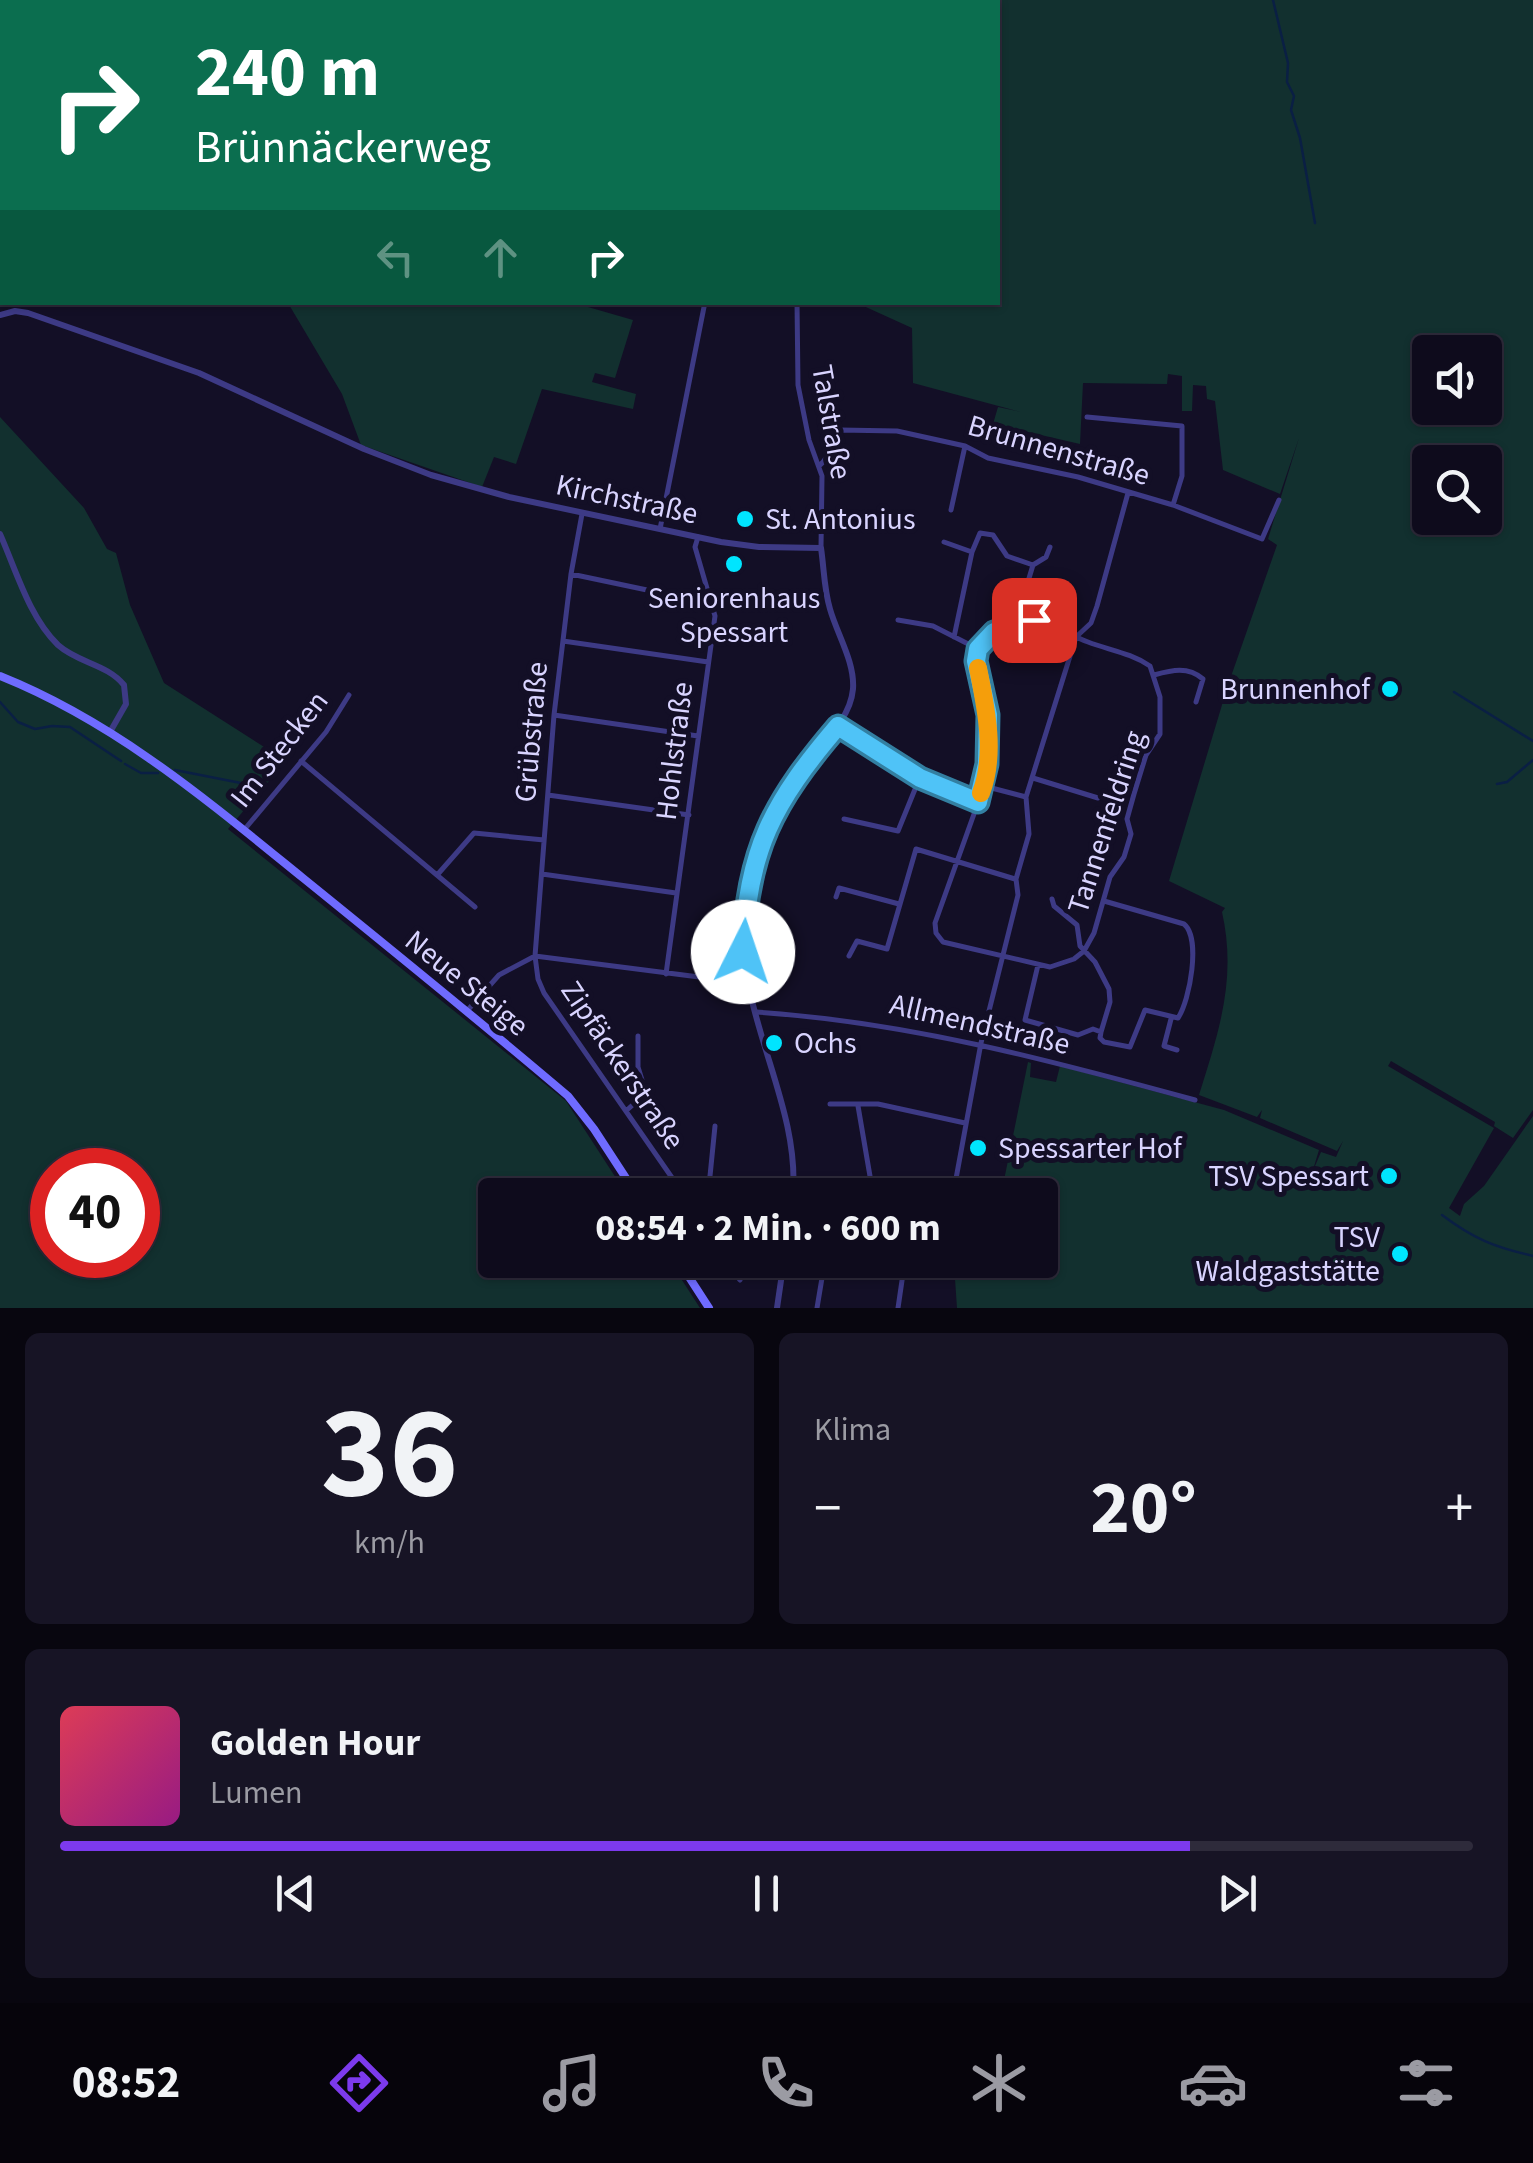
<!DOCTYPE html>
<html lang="de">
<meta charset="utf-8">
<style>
body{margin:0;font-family:"Source Sans 3",sans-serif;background:#171425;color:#f1f3f6;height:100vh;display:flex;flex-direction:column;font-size:38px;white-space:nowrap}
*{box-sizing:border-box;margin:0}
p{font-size:32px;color:#9b9ba3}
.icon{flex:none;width:55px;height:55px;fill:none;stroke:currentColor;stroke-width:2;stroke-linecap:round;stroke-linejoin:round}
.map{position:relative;height:1308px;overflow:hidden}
.drawer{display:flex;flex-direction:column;gap:25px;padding:25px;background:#08060f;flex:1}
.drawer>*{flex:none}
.top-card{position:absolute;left:0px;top:0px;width:1000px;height:305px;box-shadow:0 2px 8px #0004,0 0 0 2px #2e2b3b;background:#0b6e4f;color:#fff;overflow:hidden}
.buttons{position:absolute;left:1412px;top:335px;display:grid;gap:20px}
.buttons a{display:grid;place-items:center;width:90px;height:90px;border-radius:10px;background:#0e0b1c;box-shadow:0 2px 8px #0004,0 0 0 2px #2e2b3b;font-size:50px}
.speed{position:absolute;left:30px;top:1148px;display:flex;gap:20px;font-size:50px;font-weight:700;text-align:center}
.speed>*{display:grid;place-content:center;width:130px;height:130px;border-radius:50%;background:#0e0b1c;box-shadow:0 2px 8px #0004,0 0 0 2px #2e2b3b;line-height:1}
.speed .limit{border:15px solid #d22;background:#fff;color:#111}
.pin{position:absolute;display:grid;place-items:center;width:85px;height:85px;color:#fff;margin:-42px;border-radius:20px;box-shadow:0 5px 15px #0006}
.me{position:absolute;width:110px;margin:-55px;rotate:4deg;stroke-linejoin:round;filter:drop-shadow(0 0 8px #0008)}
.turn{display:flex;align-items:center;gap:35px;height:210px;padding:0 30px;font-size:45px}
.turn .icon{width:130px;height:130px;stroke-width:2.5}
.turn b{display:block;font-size:70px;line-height:85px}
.lanes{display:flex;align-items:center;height:95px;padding:0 30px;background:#0003;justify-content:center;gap:50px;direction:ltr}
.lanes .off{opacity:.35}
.big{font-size:75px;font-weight:700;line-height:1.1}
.drawer .widget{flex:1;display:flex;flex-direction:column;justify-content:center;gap:15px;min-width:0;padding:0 35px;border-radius:15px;background:#171425}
.drawer .dial{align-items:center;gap:0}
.dial b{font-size:130px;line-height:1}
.song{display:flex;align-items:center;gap:30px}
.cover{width:120px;height:120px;border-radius:15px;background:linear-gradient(135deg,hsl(350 70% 55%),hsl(310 70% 35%))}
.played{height:10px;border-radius:5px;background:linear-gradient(90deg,#7c3aed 80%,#2e2b3b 80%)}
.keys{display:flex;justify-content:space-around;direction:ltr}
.heat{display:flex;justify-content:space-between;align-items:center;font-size:55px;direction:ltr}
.drawer .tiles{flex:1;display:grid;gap:25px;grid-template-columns:1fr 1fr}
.widget:last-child{grid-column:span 2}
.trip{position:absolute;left:478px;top:1178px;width:580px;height:100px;border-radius:10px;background:#0e0b1c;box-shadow:0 2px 8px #0004,0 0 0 2px #2e2b3b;font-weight:700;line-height:100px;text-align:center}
.tabs{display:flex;height:160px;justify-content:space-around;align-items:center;background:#06040b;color:#9b9ba3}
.tabs .icon{width:70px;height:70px}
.tabs .active{color:#7c3aed}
.tabs b{font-size:45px;color:#f1f3f6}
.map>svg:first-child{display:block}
.green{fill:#12302f;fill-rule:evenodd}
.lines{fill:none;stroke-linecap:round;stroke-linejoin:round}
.stream{stroke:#0a1f44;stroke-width:2.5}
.minor{stroke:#3d3a85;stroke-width:5}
.tertiary{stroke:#3d3a85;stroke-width:6}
.secondary{stroke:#6f6bff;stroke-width:8}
.route-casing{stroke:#337fa1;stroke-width:25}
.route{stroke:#4fc3f7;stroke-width:18}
.slow{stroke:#f59e0b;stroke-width:18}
.poi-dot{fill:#00e5ff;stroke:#130f26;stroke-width:4}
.labels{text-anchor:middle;stroke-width:10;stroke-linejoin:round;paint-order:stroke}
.street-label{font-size:30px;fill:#d9d4ff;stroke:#130f26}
.poi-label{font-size:30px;fill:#d9d4ff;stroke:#130f26;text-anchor:start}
</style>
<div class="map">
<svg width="1533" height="1308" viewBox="0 0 1533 1308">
<rect width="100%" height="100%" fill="#130f26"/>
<path class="green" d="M323,0h433l-436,2z
M785,0h748v1110l-20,28 -19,-12 1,-4 -104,-61 -3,5 106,62 -45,80 11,8 4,-12 20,-18 49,-70v192h-576l-2,-29 4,-19h81v-65h-39l27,-133 3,1 -1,14 26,5 4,-16 164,44 95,40 -7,23 9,-21 15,5 7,-16 -6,10 -77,-33 2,-8 -5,7 -58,-22c20,-64 38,-116 23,-183l3,-4 -56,-27 59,-196 49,-140 -9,-6 31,-101 -19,56 -57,-24 -8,-69 -8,-2 -1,-13 -13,-1 -1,26h-10v-35l-14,-2 -1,10 -84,-1 -3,61 -87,-20 5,-17 23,5 -108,-29 -1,-55 -55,-25 141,-1v-300h-214zM1430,352h55v56h-55zM1430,462h55v56h-55z
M288,303h301l-1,4 45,13 -18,58 -20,-5 -3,9 44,12 -3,15 -91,-20 -26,75 -22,-7 -12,30 -121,-42 -19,-51z
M0,417l84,91 23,41 9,4 14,52 34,78 122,78 -58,68 338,272 61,94h-132v65h174l31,48h-700zM52,1170h86v85h-86z"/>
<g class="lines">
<path class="stream" d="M1273,0l15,63 -1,19 7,14 -3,14 9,28 15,85
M852,2l3,-2
M939,2l2,-2
M1454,692l79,49
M0,702l18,20 17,7 17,-3 18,1 51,34
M125,764l16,9h17
M175,770l76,15
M1497,784l10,-2 26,-22
M1442,1215c32,24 52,32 91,41"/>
<path class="minor" d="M780,2v-2
M797,302l1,83 11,55 13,36 -1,72
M1087,417l95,9v50l-9,29
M819,466c13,-10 10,-25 21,-36l57,1 68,15 23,12 90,19 95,28 89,34 17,-39
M951,510l14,-64
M582,514l-11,60 -17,141 -19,241 3,23 6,14 140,202
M660,529l45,-227
M944,542l28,10
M1033,565l13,-8 4,-10
M571,574l133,28 8,-1
M898,620l35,6 45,23
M1034,620c20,3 35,15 54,22 21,8 43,11 62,24l10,31v37l-14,21 -12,39 -7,25 4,15 -7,23 -14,20 -16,56 -10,18 -10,8 -24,8 -107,-25 -7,-9 -1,-10 49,-137 4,-71 -12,-54 2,-12 16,-17z
M1025,622l-5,-14 13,-43
M954,637l18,-85 8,-19 13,2 14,21 26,9
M563,641l145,21
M1154,675c18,-5 34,-9 49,4l-7,23
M554,715l144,21
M837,725l83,52 58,25
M301,761l174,146
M1033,778l65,20
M984,786l42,11
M548,795l141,20
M844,819l54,12 22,-54
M244,830l82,-98 23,-37
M438,874l36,-41 70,7
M542,874l134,19
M836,897l3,-9 60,16
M1052,899l2,7 23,19 3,21 15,16 14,27 1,13 -9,30
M849,956l8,-15 30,8 29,-100 99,30
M1038,965l-13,55 53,15 15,-6 8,3
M666,974l49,-358 -20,-69 3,-10
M466,1012l33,-37 36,-19 211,27
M756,1012c151,10 293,48 439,88
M1171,1019l-7,27 13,4
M1101,1032l-1,6 4,4 26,5 15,-37 33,8c12,-18 23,-80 6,-94l-80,-23
M830,1104h48l87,19
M858,1106l13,76 69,13
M627,1110l19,-17 -8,-26v-31
M690,1195l17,-12 3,-7 5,-50
M953,1195l28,-152 37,-148 -2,-16 13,-45 -3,-37 50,-160 15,-14 6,-17 31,-113
M725,1260l15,20
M817,1308l8,-48
M898,1308l7,-48"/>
<path class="tertiary" d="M0,315l15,-4 13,2 171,60 165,76 67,26 78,22 212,45 38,5 62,1c3,20 3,41 9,61 7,25 25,53 23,80 -3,33 -34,56 -53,82 -33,47 -53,97 -56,155 -5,93 56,177 49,269
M0,534c16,36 29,83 58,111 20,18 49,19 66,40l2,19 -16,28
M777,1308l7,-48"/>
<path class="secondary" d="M0,676c115,46 208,125 303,202 89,72 178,144 265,218l26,33 43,66
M678,1260l31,48"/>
</g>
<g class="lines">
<g class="route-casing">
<path id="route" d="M743,952c4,-102 30,-150 95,-226l82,52 58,24 9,-38 1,-49 -12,-54 2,-12 16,-17 40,-12"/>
</g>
<use href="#route" class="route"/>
<path class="slow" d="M978,668c8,40 18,86 3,125"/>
</g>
<g class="poi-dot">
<circle cx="745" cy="519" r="10"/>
<circle cx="734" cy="564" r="10"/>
<circle cx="1390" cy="689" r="10"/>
<circle cx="774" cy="1043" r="10"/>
<circle cx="978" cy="1148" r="10"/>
<circle cx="1389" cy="1176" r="10"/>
<circle cx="1400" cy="1254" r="10"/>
</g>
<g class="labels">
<g class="street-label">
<text transform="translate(832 422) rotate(80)" y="10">Talstraße</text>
<text transform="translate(1059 450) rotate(16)" y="10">Brunnenstraße</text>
<text transform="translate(627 499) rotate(12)" y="10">Kirchstraße</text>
<text transform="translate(531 732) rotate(-85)" y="10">Grübstraße</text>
<text transform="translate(279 749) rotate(-52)" y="10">Im Stecken</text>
<text transform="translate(674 751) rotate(-83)" y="10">Hohlstraße</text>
<text transform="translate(1106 822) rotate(-72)" y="10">Tannenfeldring</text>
<text transform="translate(467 983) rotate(39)" y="10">Neue Steige</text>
<text transform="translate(980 1024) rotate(13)" y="10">Allmendstraße</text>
<text transform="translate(623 1065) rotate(56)" y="10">Zipfäckerstraße</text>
</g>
<g class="poi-label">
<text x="765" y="529">St. Antonius</text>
<text x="734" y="608" text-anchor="middle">Seniorenhaus<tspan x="734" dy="34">Spessart</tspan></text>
<text x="1370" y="699" text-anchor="end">Brunnenhof</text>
<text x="794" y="1053">Ochs</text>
<text x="998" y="1158">Spessarter Hof</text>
<text x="1369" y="1186" text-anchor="end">TSV Spessart</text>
<text x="1380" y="1247" text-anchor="end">TSV<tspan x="1380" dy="34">Waldgaststätte</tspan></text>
</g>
</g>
</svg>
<div class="buttons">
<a><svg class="icon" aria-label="sound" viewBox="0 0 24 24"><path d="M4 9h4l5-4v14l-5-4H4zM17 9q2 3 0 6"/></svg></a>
<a><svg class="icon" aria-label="search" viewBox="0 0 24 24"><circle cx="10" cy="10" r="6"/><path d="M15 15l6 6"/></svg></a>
</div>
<div class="speed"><div class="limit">40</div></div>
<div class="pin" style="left:1034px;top:620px;background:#d93025"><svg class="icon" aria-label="arrive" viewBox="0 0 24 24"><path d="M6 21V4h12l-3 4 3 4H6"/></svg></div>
<svg class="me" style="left:743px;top:952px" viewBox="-20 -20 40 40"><circle r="19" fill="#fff"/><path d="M0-13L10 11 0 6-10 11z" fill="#4fc3f7"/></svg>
<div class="trip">08:54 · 2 Min. · 600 m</div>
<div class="top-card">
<div class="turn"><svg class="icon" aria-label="right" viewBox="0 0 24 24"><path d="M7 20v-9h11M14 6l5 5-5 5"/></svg><div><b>240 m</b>Brünnäckerweg</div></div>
<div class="lanes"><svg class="icon off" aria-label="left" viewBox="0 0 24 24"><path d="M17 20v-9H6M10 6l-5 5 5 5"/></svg><svg class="icon off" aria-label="ahead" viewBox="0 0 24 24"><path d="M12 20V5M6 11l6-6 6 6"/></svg><svg class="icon" aria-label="right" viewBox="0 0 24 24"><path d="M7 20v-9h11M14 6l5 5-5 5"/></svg></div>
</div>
</div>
<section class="drawer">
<div class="tiles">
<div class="widget dial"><b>36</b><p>km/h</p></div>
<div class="widget"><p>Klima</p>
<div class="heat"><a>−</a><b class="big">20°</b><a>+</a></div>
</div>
<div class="widget">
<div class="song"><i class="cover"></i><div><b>Golden Hour</b><p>Lumen</p></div></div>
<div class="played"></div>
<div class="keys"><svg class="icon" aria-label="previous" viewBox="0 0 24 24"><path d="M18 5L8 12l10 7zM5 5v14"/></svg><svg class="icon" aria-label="pause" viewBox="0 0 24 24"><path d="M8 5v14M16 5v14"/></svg><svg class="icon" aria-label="next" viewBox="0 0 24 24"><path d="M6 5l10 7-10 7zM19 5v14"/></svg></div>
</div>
</div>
</section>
<nav class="tabs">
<b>08:52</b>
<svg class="icon active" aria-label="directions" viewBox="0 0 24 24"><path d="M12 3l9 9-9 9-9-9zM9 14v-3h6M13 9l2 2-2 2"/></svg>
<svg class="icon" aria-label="music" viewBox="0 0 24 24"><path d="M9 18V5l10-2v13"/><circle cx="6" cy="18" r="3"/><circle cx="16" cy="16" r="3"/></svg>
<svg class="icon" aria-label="phone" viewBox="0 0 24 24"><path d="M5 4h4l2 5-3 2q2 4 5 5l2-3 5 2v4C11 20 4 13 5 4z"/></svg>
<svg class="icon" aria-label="climate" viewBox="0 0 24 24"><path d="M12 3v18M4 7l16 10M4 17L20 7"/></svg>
<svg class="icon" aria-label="car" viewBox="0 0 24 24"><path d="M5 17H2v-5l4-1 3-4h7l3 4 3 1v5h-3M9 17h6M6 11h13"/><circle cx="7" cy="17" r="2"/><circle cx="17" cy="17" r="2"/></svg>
<svg class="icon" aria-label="filters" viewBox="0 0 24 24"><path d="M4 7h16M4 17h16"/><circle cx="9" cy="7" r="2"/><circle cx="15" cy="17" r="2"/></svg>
</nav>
